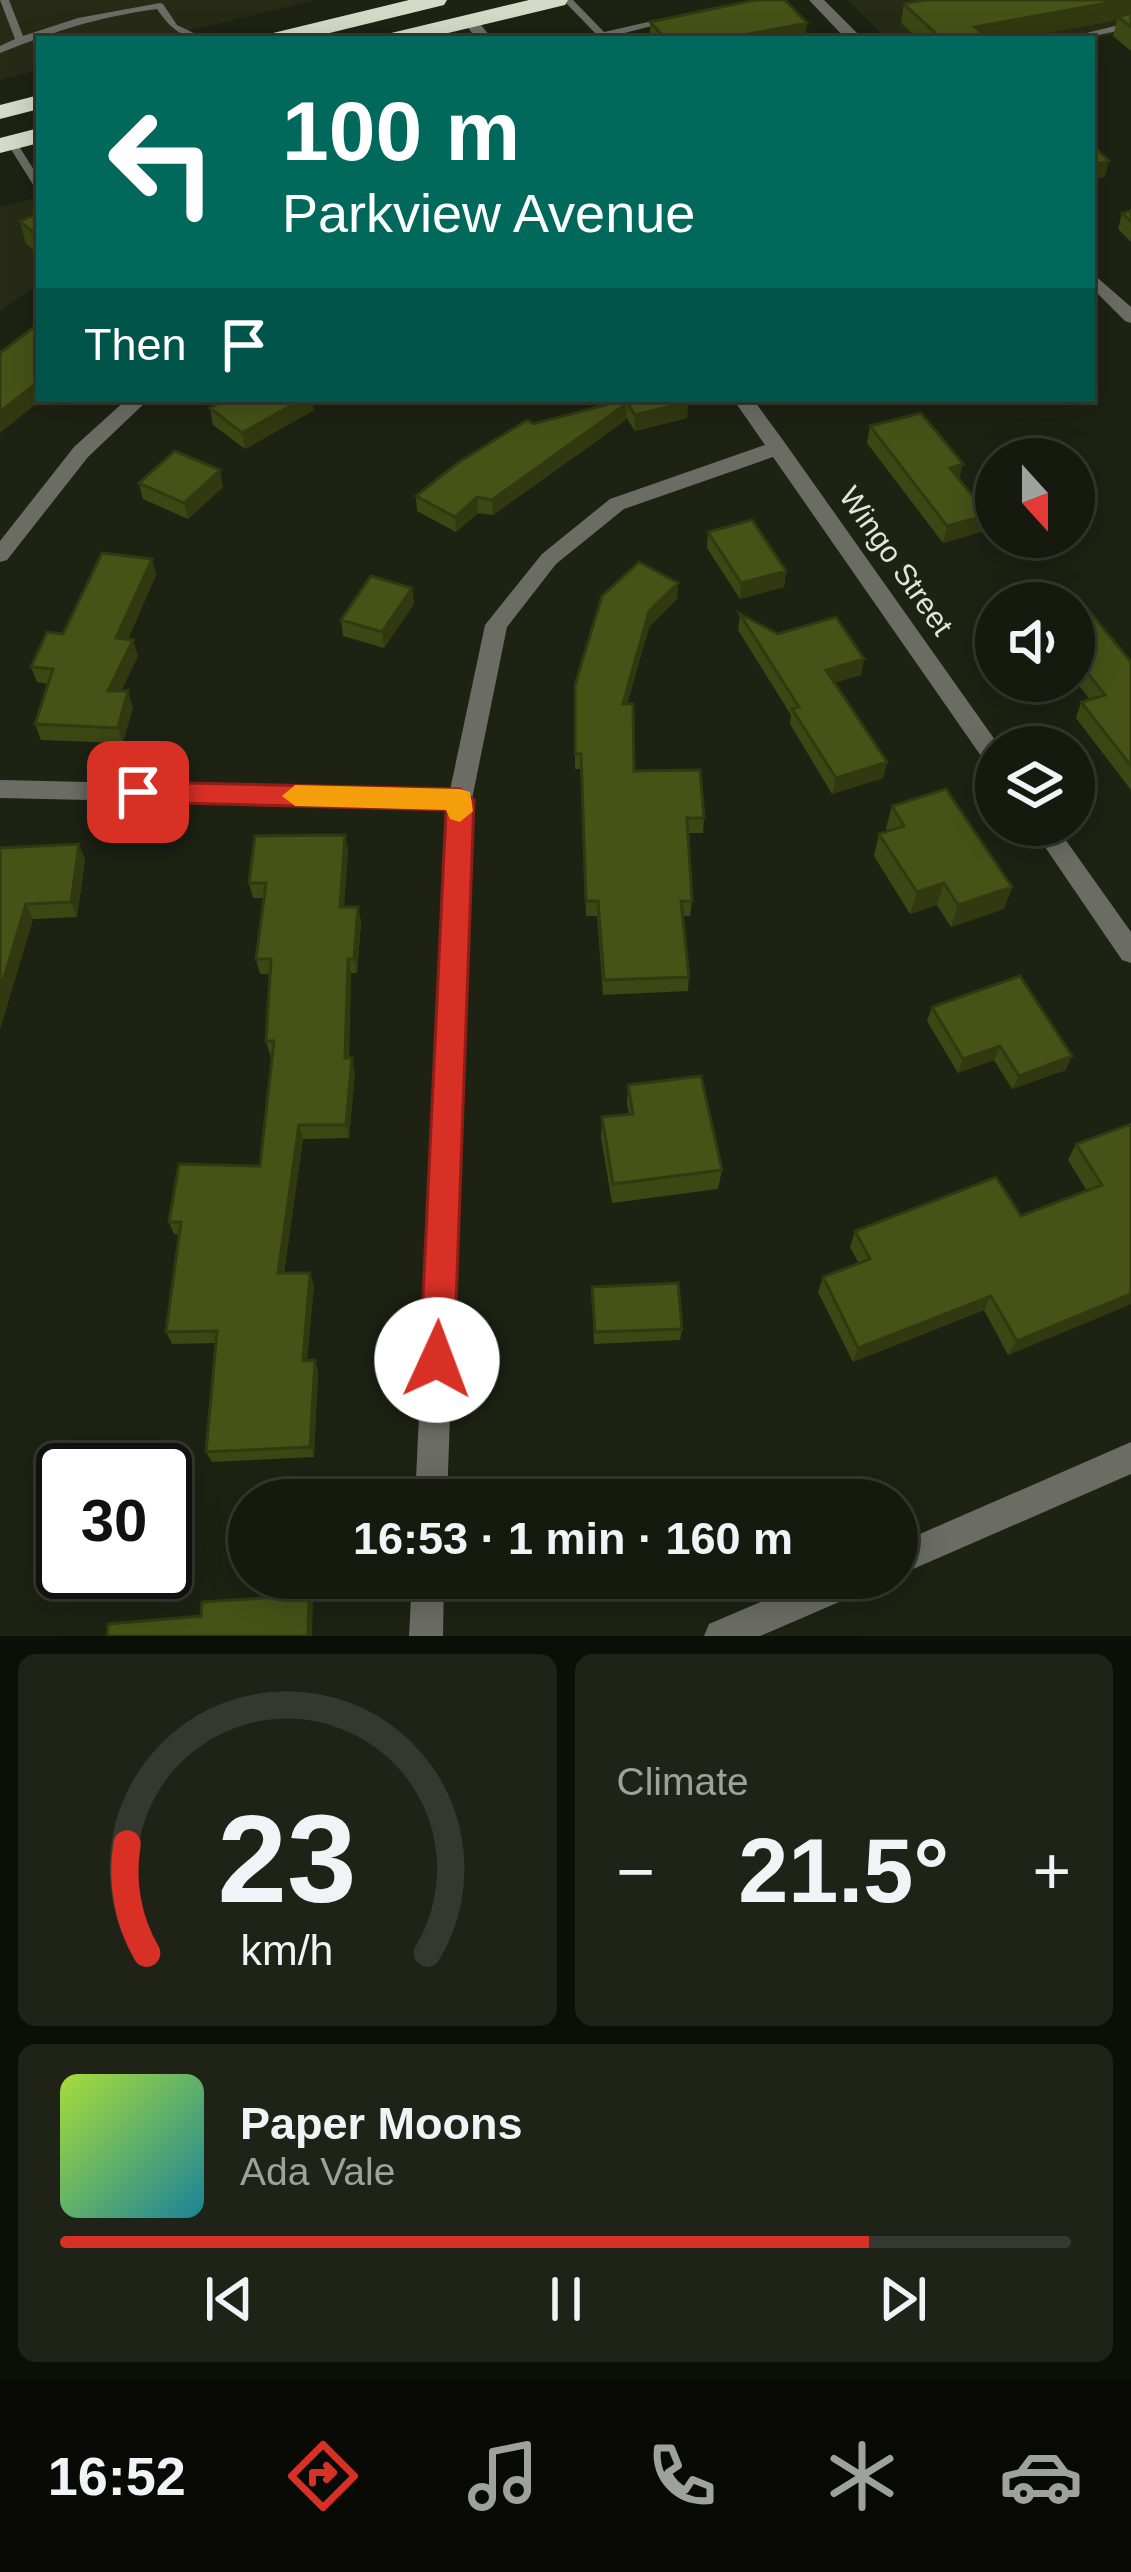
<!DOCTYPE html>
<meta charset="utf-8">
<style>
body{margin:0;font-family:Arial,sans-serif;background:#1f2317;color:#f1f3f6;height:100vh;display:flex;flex-direction:column;font-size:45px;white-space:nowrap}
*{box-sizing:border-box;margin:0}
p{font-size:39px;color:#9ea19e}
.icon{flex:none;width:66px;height:66px;fill:none;stroke:currentColor;stroke-width:2;stroke-linecap:round;stroke-linejoin:round}
.map{position:relative;height:1636px;overflow:hidden}
.sheet{display:flex;flex-direction:column;gap:18px;padding:18px;background:#0c0e08;flex:1}
.sheet>*{flex:none}
.hud{position:absolute;left:36px;top:36px;width:1059px;height:366px;border-radius:0px;box-shadow:0 6px 30px #0003,0 0 0 3px #35382e;background:#00695c;color:#fff;overflow:hidden}
.needle{width:78px;rotate:159deg}
.controls{position:absolute;left:975px;top:438px;display:grid;gap:24px}
.controls a{display:grid;place-items:center;width:120px;height:120px;border-radius:50%;background:#161a0e;box-shadow:0 6px 30px #0003,0 0 0 3px #35382e;font-size:60px}
.speed{position:absolute;left:36px;top:1443px;display:flex;gap:24px;font-size:60px;font-weight:700;text-align:center}
.speed>*{display:grid;place-content:center;width:156px;height:156px;border-radius:50%;background:#161a0e;box-shadow:0 6px 30px #0003,0 0 0 3px #35382e;line-height:1}
.speed .limit{border:6px solid #111;border-radius:18px;background:#fff;color:#111}
.pin{position:absolute;display:grid;place-items:center;width:102px;height:102px;color:#fff;margin:-51px;border-radius:24px;box-shadow:0 6px 18px #0006}
.me{position:absolute;width:132px;margin:-66px;rotate:2deg;stroke-linejoin:round;filter:drop-shadow(0 0 9px #0008)}
.turn{display:flex;align-items:center;gap:42px;height:252px;padding:0 48px;font-size:54px}
.turn .icon{width:156px;height:156px;stroke-width:2.5}
.turn b{display:block;font-size:84px;line-height:102px}
.then{display:flex;align-items:center;height:114px;padding:0 48px;background:#0003;gap:24px;font-size:45px}
.big{font-size:90px;font-weight:700;line-height:1.1}
.sheet .widget{flex:1;display:flex;flex-direction:column;justify-content:center;gap:18px;min-width:0;padding:0 42px;border-radius:18px;background:#1f2317}
.sheet .dial{align-items:center;gap:0}
.dial svg{height:312px;overflow:visible;fill:none;stroke:#35382e;stroke-width:7;stroke-linecap:round;text-anchor:middle}
.dial text{fill:#f1f3f6;stroke:none}
.song{display:flex;align-items:center;gap:36px}
.cover{width:144px;height:144px;border-radius:18px;background:linear-gradient(135deg,hsl(80 70% 55%),hsl(190 70% 35%))}
.played{height:12px;border-radius:6px;background:linear-gradient(90deg,#d93025 80%,#35382e 80%)}
.keys{display:flex;justify-content:space-around;direction:ltr}
.heat{display:flex;justify-content:space-between;align-items:center;font-size:66px;direction:ltr}
.sheet .tiles{flex:1;display:grid;gap:18px;grid-template-columns:1fr 1fr}
.widget:last-child{grid-column:span 2}
.trip{position:absolute;left:228px;top:1479px;width:690px;height:120px;border-radius:60px;background:#161a0e;box-shadow:0 6px 30px #0003,0 0 0 3px #35382e;font-weight:700;line-height:120px;text-align:center}
.tab-bar{display:flex;height:192px;justify-content:space-around;align-items:center;background:#090a06;color:#9ea19e}
.tab-bar .icon{width:84px;height:84px}
.tab-bar .on{color:#d93025}
.tab-bar b{font-size:54px;color:#f1f3f6}
.map>svg:first-child{display:block}
.built{fill:#272b16}
.lines{fill:none;stroke-linecap:round;stroke-linejoin:round}
.lane{fill:#6b6d65;fill-rule:evenodd}
.street{fill:#6b6d65;fill-rule:evenodd}
.highway{fill:#d5dac7;fill-rule:evenodd}
.wall{fill:#3d4714}
.shaded-wall{fill:#323910}
.building{fill:#475217;stroke:#323910;stroke-width:3}
.route{fill:#d93025;stroke:#8d1f18;stroke-width:3}
.slow{fill:#f59e0b}
.labels{text-anchor:middle;stroke-width:12;stroke-linejoin:round;paint-order:stroke}
.street-label{font-size:30px;fill:#e4e6dd;stroke:#1e2213}
</style>
<div class="map">
<svg width="1131" height="1636" viewBox="0 0 1131 1636">
<rect width="100%" height="100%" fill="#1e2213"/>
<path class="built" d="M0,0h314l-160,39h-115v31l-39,10z
M847,0h284v31l-39,8h-205z
M39,197v93l-6,-2 -33,23v-104z"/>
<g class="lines">
<path class="lane" d="M0,0h9l14,36 55,-18 82,-15 3,1 14,21 29,14c-24,0 -36,-11 -49,-30 -60,8 -101,22 -157,44v-7l15,-7z
M563,0h10l31,32 66,-15 5,3 -66,17 2,2h-30l15,-5z
M1131,22v6l-51,11h-18z
M8,141l9,2 22,35v11l-5,-3 -27,-43z"/>
<path class="street" d="M809,0h15l39,39h-17z
M465,17h10l17,22h-16l-13,-19z
M1092,273l39,34v16l-6,-2 -33,-33z
M127,399h22l-61,58 -81,103 -7,2v-21l74,-94z
M733,399h20l32,44 215,304h-4v22l-8,-3 -215,-309 -149,52 -68,55 -49,63 -35,172 -25,701h-32l33,-692 -448,-10v-18l450,10 35,-165 57,-71 68,-55 155,-54z
M1030,825h25l76,107v31l-9,-3z
M1131,1442v32l-234,102v-32z
M412,1578h32l-1,58h-34z
M817,1578h54l-4,12 -107,46h-56l5,-12z"/>
<path class="highway" d="M409,0h38l-3,5 -139,34h-39l3,-5z
M529,0h39l-3,5 -142,34h-39l3,-5z
M39,95v14l-39,10v-14z
M39,128v15l-39,10v-15z"/>
</g>
<path class="wall" d="M1131,0v51l-18,-15 4,-16 -103,19h-96l-17,-16 3,-19z
M650,22l157,1 -2,16h-155z
M1131,211v31l-13,-13 4,-16z
M39,213v42l-13,-11 -6,-23z
M614,399h72l2,3 -1,16 -52,13 -9,-14v3l-133,95 -15,-2 -22,19 -39,-21 -1,-15 117,-72 83,-21z
M210,408l104,2 -69,39 -32,-24z
M870,426l89,53 25,52 -41,12 -76,-100z
M139,483l84,4 -35,32 -45,-20z
M708,532l78,39 -2,16 -44,12 -33,-51z
M152,559l4,16 -28,64 10,17 -17,35 12,16 -10,36 -82,-3 -6,-16 13,-40 -11,-2 -6,-15 32,-33z
M678,583l-1,16 -28,28 -22,77 7,67 70,47 -1,15h-15l4,68 -2,15h-8l7,61 -1,14 -85,4 -6,-79h-11l-5,-147h-6v-84z
M412,588l2,16 -30,44 -41,-12 -2,-16z
M1074,603l57,59v128l-55,-72 5,-16 9,-2 -16,-21z
M740,614l38,20 86,25 -3,16 -26,7 52,80 -4,16 -51,16 -42,-70 1,-9 -53,-85z
M892,806l120,81 -8,22 -53,18 -14,-22 -27,9 -36,-58 5,-22 9,-3 -2,-3z
M345,835l3,15 -4,57h14l3,15 -4,51h-6l-2,85 6,14 -6,66 -46,1 -19,134 30,12 -7,75 11,11 -4,86 -102,5 -6,-10 10,-109 -44,1 -6,-12 13,-97 -5,-1 -5,-12 91,-56 12,-111h-2l-4,-14 4,-67h-10l-4,-15 8,-61h-11l-4,-15z
M0,848l85,11 -8,58 -44,2 -33,110z
M932,1007l134,63 -54,19 -18,-29 -36,13 -31,-52z
M628,1085l94,85 -4,19 -106,14 -11,-66 1,-20 27,-3 -2,-10z
M1131,1124v180l-123,51 -24,-45 -131,52 -35,-70 5,-15 36,-13 -9,-17 5,-16 166,-15 66,-25 -19,-31 8,-16z
M592,1287l90,42 -2,11 -86,4z"/>
<path class="shaded-wall" d="M1124,0h7v14l-13,3 -1,3 -103,19h-42l3,-12z
M807,23l-2,16h-55v-5z
M1109,161l-4,16 -13,3v-15z
M39,381v18h3l-42,34v-21z
M303,399h9l2,11 -69,39 -3,-16z
M869,399h24l-25,6z
M688,402l-1,16 -52,13v-16z
M626,404v16l-133,95 -1,-15z
M963,464l-4,17 -9,-13z
M220,470l3,17 -35,32 -4,-16z
M477,497l1,16 -22,19 -1,-15z
M988,515l-4,16 -41,12 4,-17z
M152,559l4,16 -35,79 -5,-16z
M786,571l-2,16 -44,12 1,-16z
M678,583l-1,16 -28,28 -27,93 1,-16 26,-93z
M412,588l2,16 -30,44 -2,-16z
M133,640l5,16 -25,51 -5,-16z
M864,659l-3,16 -37,11 2,-16z
M128,691l5,16 -10,36 -5,-15z
M887,762l-4,16 -51,16 4,-16z
M345,835l3,15 -5,72 -3,-15z
M79,844l6,15 -8,58 -6,-15z
M944,883l-7,22 -27,9 7,-22z
M1012,887l-8,22 -53,18 7,-22z
M26,904l7,15 -33,110v-38z
M358,907l3,15 -4,51 -3,-14z
M348,959l3,14 -3,99 -3,-14z
M1000,1046l-6,14 -36,13 5,-14z
M1072,1056l-6,14 -54,19 7,-13z
M352,1058l3,14 -6,66 -3,-13z
M299,1125l4,14 -21,146 -4,-12z
M310,1273l4,12 -8,87 -3,-11z
M1131,1294v10l-123,51 9,-14z
M991,1296l-7,14 -131,52 5,-14z
M315,1360l3,11 -4,86 -4,-10z
M309,1595l4,8 -1,33h-4z"/>
<path class="building" d="M755,0h30l22,23 -57,11 5,5h-94l4,-1 -15,-16z
M923,0h201l-149,27 13,12h-46l-38,-35z
M1131,13v14l-13,-10z
M1092,145l17,16 -17,4z
M1131,211v11l-9,-9z
M39,213v25l-19,-17z
M39,323v58l-39,31v-59z
M227,399h76l-61,34 -32,-25z
M625,399h61l2,3 -53,13z
M624,400l2,4 -134,96 -15,-3 -22,20 -39,-21 43,-34 68,-42 6,4z
M921,413l42,51 -13,4 38,47 -41,11 -77,-100z
M175,451l45,19 -36,33 -45,-20z
M752,520l34,51 -45,12 -33,-51z
M102,553l50,6 -36,79 17,2 -25,51h20l-10,37 -83,-4 18,-55 -22,-2 16,-35 16,2z
M639,562l39,21 -29,28 -26,93h10l1,67 66,-1 4,48h-17l5,83h-11l8,76 -85,3 -6,-79h-12l-5,-147h-6v-69l27,-89z
M371,576l41,12 -30,44 -41,-12z
M1077,596l54,66v104l-50,-64 24,-7 -31,-39v-53h-22z
M740,614l38,20 58,-17 28,42 -38,11 61,92 -51,16 -44,-69 7,-2z
M946,789l66,98 -54,18 -14,-22 -27,9 -38,-58 25,-8 -12,-20z
M345,835l-5,72h18l-4,52h-6l-3,99h7l-6,67h-47l-21,148h32l-7,88 12,-1 -5,87 -104,5 11,-121 -51,1 15,-110h-12l10,-58 81,2 14,-125h-8l5,-82h-15l10,-76h-17l6,-47z
M79,844l-8,58 -45,2 -26,87v-143z
M1020,976l52,80 -53,20 -19,-30 -37,13 -31,-52z
M701,1076l21,94 -109,14 -11,-67 31,-3 -5,-29z
M1131,1124v170l-114,47 -26,-45 -133,52 -35,-71 47,-18 -15,-28 141,-54 25,39 81,-31 -26,-41z
M678,1283l4,46 -87,3 -3,-45z
M309,1595l-1,41h-201l1,-12 93,-8 1,-14z"/>
<path class="route" d="M138,782l322,7 14,11 -20,560 -5,12 -12,5 -12,-5 -5,-12 26,-550 -308,-8 -13,-10z"/>
<path class="slow" d="M295,785l165,4 10,3 3,19 -13,11 -10,-3 -4,-9 -151,-4 -13,-10z"/>
<g class="labels">
<g class="street-label">
<text transform="translate(896 561) rotate(55)" y="10">Wingo Street</text>
</g>
</g>
</svg>
<div class="controls">
<a><svg class="needle" viewBox="-14 -14 28 28"><path d="M0-13l5 13h-10z" fill="#e53935"/><path d="M0 13l5-13h-10z" fill="#9ea19e"/></svg></a>
<a><svg class="icon" aria-label="sound" viewBox="0 0 24 24"><path d="M4 9h4l5-4v14l-5-4H4zM17 9q2 3 0 6"/></svg></a>
<a><svg class="icon" aria-label="layers" viewBox="0 0 24 24"><path d="M12 4l9 5-9 5-9-5zM3 14l9 5 9-5"/></svg></a>
</div>
<div class="speed"><div class="limit">30</div></div>
<div class="pin" style="left:138px;top:792px;background:#d93025"><svg class="icon" aria-label="arrive" viewBox="0 0 24 24"><path d="M6 21V4h12l-3 4 3 4H6"/></svg></div>
<svg class="me" style="left:437px;top:1360px" viewBox="-20 -20 40 40"><circle r="19" fill="#fff"/><path d="M0-13L10 11 0 6-10 11z" fill="#d93025"/></svg>
<div class="trip">16:53 · 1 min · 160 m</div>
<div class="hud">
<div class="turn"><svg class="icon" aria-label="left" viewBox="0 0 24 24"><path d="M17 20v-9H6M10 6l-5 5 5 5"/></svg><div><b>100 m</b>Parkview Avenue</div></div>
<div class="then">Then<svg class="icon" aria-label="arrive" viewBox="0 0 24 24"><path d="M6 21V4h12l-3 4 3 4H6"/></svg></div>
</div>
</div>
<section class="sheet">
<div class="tiles">
<div class="widget dial"><svg viewBox="0 0 100 80">
<path d="M14 69A42 42 0 1 1 86 69"/>
<path d="M14 69A42 42 0 0 1 9 41" stroke="#d93025"/>
<text x="50" y="56" font-size="32" font-weight="700">23</text>
<text x="50" y="72" font-size="11">km/h</text>
</svg></div>
<div class="widget"><p>Climate</p>
<div class="heat"><a>−</a><b class="big">21.5°</b><a>+</a></div>
</div>
<div class="widget">
<div class="song"><i class="cover"></i><div><b>Paper Moons</b><p>Ada Vale</p></div></div>
<div class="played"></div>
<div class="keys"><svg class="icon" aria-label="previous" viewBox="0 0 24 24"><path d="M18 5L8 12l10 7zM5 5v14"/></svg><svg class="icon" aria-label="pause" viewBox="0 0 24 24"><path d="M8 5v14M16 5v14"/></svg><svg class="icon" aria-label="next" viewBox="0 0 24 24"><path d="M6 5l10 7-10 7zM19 5v14"/></svg></div>
</div>
</div>
</section>
<nav class="tab-bar">
<b>16:52</b>
<svg class="icon on" aria-label="directions" viewBox="0 0 24 24"><path d="M12 3l9 9-9 9-9-9zM9 14v-3h6M13 9l2 2-2 2"/></svg>
<svg class="icon" aria-label="music" viewBox="0 0 24 24"><path d="M9 18V5l10-2v13"/><circle cx="6" cy="18" r="3"/><circle cx="16" cy="16" r="3"/></svg>
<svg class="icon" aria-label="phone" viewBox="0 0 24 24"><path d="M5 4h4l2 5-3 2q2 4 5 5l2-3 5 2v4C11 20 4 13 5 4z"/></svg>
<svg class="icon" aria-label="climate" viewBox="0 0 24 24"><path d="M12 3v18M4 7l16 10M4 17L20 7"/></svg>
<svg class="icon" aria-label="car" viewBox="0 0 24 24"><path d="M5 17H2v-5l4-1 3-4h7l3 4 3 1v5h-3M9 17h6M6 11h13"/><circle cx="7" cy="17" r="2"/><circle cx="17" cy="17" r="2"/></svg>
</nav>
